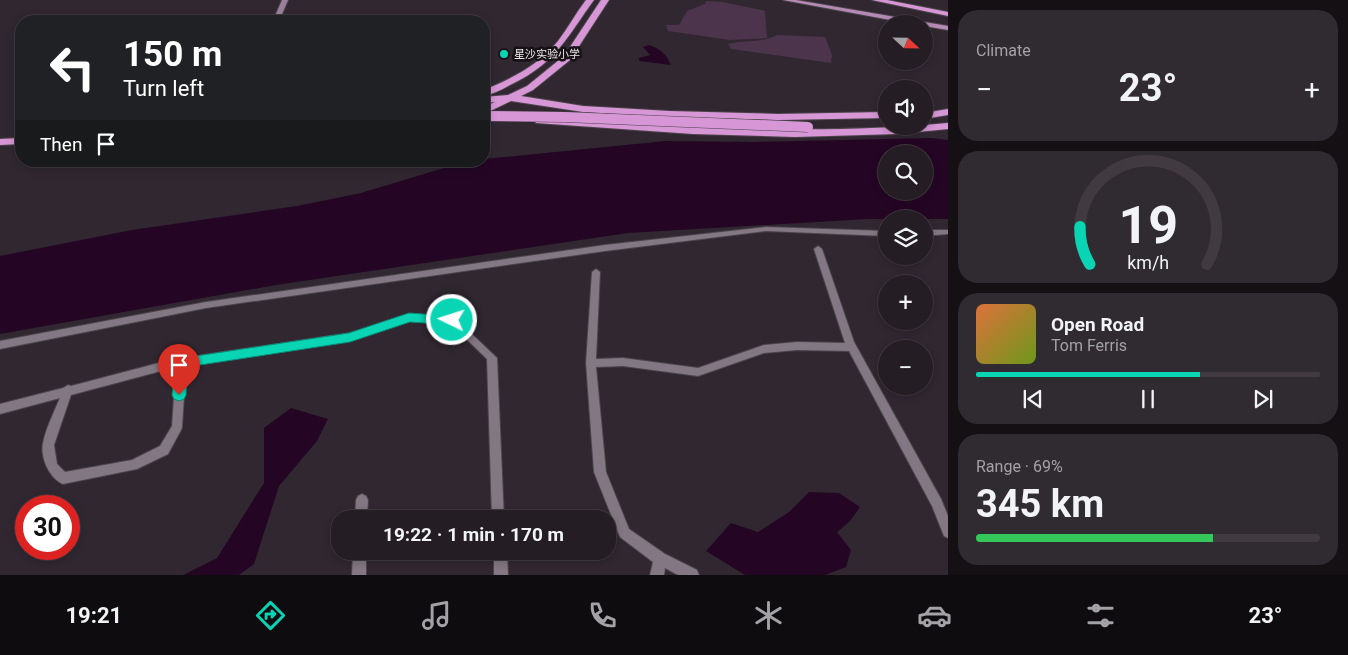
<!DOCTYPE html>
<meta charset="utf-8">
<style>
body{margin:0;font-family:Roboto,"Noto Sans SC",sans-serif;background:#302a31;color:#f1f3f6;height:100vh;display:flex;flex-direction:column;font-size:19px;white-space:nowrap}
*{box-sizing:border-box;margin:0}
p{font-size:16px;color:#a3a2a6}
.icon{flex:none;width:28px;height:28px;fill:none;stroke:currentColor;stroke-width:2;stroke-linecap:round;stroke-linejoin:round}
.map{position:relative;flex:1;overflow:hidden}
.drawer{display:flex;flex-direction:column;gap:10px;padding:10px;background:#141014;width:400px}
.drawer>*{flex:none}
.guide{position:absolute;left:15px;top:15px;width:475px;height:152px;border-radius:20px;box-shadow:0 2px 8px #0003,0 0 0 1px #413b41;background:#202124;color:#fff;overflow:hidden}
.needle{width:32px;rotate:112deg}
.controls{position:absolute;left:878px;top:15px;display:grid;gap:10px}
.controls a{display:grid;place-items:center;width:55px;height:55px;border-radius:50%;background:#241d24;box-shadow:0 2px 8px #0003,0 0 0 1px #413b41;font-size:25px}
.speed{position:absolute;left:15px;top:495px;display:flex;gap:10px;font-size:25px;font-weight:700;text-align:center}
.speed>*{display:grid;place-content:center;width:65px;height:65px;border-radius:50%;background:#241d24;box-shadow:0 2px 8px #0003,0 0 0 1px #413b41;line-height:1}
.speed .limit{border:8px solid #d22;background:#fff;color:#111}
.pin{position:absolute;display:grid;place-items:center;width:42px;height:42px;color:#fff;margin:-51px -21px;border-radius:50% 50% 50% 0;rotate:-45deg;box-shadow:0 0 5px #0007}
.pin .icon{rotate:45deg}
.me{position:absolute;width:55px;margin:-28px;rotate:274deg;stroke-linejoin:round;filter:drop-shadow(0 0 4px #0008)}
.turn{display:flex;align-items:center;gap:18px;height:105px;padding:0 25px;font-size:22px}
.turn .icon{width:65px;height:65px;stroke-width:2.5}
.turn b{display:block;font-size:35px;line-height:42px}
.then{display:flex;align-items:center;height:48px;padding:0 25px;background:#0003;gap:10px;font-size:19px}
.big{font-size:38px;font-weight:700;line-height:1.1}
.drawer .widget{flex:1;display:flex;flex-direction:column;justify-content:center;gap:8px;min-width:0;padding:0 18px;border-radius:20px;background:#302a31}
.drawer .dial{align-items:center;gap:0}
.dial svg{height:130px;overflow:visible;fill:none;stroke:#413b41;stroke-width:7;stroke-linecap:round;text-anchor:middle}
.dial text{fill:#f1f3f6;stroke:none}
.song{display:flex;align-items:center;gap:15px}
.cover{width:60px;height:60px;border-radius:8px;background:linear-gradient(135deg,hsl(20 70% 55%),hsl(80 70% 35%))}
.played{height:5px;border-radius:2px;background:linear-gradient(90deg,#09d5b5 65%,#413b41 65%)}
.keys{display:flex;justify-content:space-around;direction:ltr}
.heat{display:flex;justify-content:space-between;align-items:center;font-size:28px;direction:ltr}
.charge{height:8px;border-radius:4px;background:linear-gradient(90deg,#34c759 69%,#413b41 0)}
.trip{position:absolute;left:331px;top:510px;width:285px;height:50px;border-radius:20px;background:#241d24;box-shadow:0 2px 8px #0003,0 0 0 1px #413b41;font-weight:700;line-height:50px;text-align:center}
.dock{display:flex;height:80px;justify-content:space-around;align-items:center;background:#0e0c0e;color:#a3a2a6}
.dock .icon{width:35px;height:35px}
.dock .selected{color:#09d5b5}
.dock b{font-size:22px;color:#f1f3f6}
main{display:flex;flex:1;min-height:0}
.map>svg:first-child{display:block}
.green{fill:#4c354c}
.water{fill:#240624;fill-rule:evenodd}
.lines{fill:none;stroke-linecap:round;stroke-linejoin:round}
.street-casing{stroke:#4c444b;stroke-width:2}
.secondary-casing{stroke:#4c444b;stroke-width:2}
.primary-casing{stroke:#4c444b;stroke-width:2}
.highway-casing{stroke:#4c444b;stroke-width:2}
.street{fill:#827782;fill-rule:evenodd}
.secondary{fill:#9c809b;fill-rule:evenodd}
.primary{fill:#b58ab4;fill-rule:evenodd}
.highway{fill:#d796d6;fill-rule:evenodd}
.highway-bridge-casing{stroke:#4c444b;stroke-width:11;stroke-linecap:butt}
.highway-bridge{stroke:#d796d6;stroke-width:10}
.route{fill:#09d5b5;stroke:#068a76}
.poi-dot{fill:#09d5b5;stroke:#161215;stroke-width:2}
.labels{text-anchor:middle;stroke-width:5;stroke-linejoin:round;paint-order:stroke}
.far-poi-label{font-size:11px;fill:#efe9ee;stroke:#161215;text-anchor:start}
</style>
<main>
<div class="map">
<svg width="948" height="575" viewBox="0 0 948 575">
<rect width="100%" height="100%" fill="#302730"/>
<path class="green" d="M706,1l17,1 42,9 2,27 -37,2 -62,-9 -2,-6h13l8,-14 18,-7z
M777,35l48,2 7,18 -1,8 -100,-14 -3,-5c16,-4 35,-1 49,-9z"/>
<path class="water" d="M649,45c12,4 17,9 22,20l-32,-4v-3l11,-3 -7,-8z
M931,138l17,2v79h-80l-240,14 -352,52 -276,49v-78l132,-26 165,-24 64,-13 106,-32h17v-2l182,-18 89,1zM886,154h38v37h-38z
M291,408l37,11 -11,22 -38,45 -25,78 -15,11h-56l34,-17 47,-75v-55z
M809,492l30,1 21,14 -10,14 -13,11 14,18 -5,17 -21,8h-80l-39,-24 25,-28 27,9 31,-20z"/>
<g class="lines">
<g class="street-casing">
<path id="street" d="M766,227l120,4v5l-120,-5 -161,20 -399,57 -206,41v-8l206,-39 399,-57z
M924,230h24v4l-24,2z
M818,246l4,3 32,93 87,157 7,17v22l-4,-2 -12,-30 -83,-155 -52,-1 -33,3 -66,23 -75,-10 -27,1 10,105 23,57 36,25 32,16 2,5h-21l-13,-7 -1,7h-14l3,-13 -33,-25 -26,-65 -8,-109 6,-91 4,-3 4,3 -4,87 27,-1 75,10 66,-23 33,-3 48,1 -31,-94z
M409,314l46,4 42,40 7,161h-12l-5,-160 -37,-36 -41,-3 -59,21 -164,25 -4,61 -1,3 -13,24 -31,15 -74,15c-14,-6 -23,-27 -20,-41 3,-15 11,-31 17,-45l-60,16v-10l63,-16 5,-3 3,1 99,-26 180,-27zM176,367l-4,59 -12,20 -28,14 -67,12 -8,-8 -3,-19 17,-50z
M362,494l4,2 2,4 -1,19h-12l1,-19 2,-4z
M353,551h13v24h-14z
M494,551h13l1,24h-14z"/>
</g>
<g class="secondary-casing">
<path id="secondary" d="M282,0h6l-9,21h-6z"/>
</g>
<g class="primary-casing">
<path id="primary" d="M783,0h13l152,26v4l-24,-4v-2h-12z"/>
</g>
<g class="highway-casing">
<path id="highway" d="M586,0h8c-27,37 -38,63 -82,84 -9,5 -18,10 -28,12v-6c27,-11 55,-25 74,-49 10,-13 18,-28 28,-41z
M601,0h8l-39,60 -37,30 -12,6 62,10 86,5 109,3 108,-2v6l-108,2 -109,-3 -86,-5 -72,-11 -27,13v-7l11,-5 -11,1v-6l24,-2 19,-9 37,-30z
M872,0h15l61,12v4z
M948,109v6l-24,4v-6z
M540,118c136,8 273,18 408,5v6l-51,5 -102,3 -102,-3 -157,-11 -1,-2z
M21,138v6l-21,1v-6z"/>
</g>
<use href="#street" class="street"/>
<use href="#secondary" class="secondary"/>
<use href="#primary" class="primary"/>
<use href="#highway" class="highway"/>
<g class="highway-bridge-casing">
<path id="highway-bridge" d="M484,116l81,1 243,10"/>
</g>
<use href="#highway-bridge" class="highway-bridge"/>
</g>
<path class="route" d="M409,313l43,3 6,4 -6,5 -42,-3 -60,20 -163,25 -1,28 -2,4 -5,2 -5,-2 -2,-4 4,-36 173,-26z"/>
<circle class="poi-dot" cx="504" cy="54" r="5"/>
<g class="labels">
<g class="far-poi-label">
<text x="514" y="58">星沙实验小学</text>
</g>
</g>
</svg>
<div class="controls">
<a><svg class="needle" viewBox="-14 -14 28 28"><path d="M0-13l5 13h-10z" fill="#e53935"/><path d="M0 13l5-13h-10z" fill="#a3a2a6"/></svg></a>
<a><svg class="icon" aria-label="sound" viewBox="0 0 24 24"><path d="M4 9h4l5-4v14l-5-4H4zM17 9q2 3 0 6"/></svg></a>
<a><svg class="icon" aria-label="search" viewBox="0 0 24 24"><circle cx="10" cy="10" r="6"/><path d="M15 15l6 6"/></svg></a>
<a><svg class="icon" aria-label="layers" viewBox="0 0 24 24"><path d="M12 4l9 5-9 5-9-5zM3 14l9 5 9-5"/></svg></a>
<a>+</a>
<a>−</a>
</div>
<div class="speed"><div class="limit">30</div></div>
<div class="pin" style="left:179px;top:395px;background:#d93025"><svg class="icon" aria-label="arrive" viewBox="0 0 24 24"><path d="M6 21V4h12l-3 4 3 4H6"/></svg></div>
<svg class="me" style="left:452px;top:320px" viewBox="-20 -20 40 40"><circle r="17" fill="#09d5b5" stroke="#fff" stroke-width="3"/><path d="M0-11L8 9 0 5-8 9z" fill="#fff"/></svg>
<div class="trip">19:22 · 1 min · 170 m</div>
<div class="guide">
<div class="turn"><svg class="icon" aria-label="left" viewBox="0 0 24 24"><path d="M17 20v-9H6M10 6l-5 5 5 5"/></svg><div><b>150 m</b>Turn left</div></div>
<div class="then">Then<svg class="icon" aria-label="arrive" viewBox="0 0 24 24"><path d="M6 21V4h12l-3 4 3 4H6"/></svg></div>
</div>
</div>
<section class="drawer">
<div class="widget"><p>Climate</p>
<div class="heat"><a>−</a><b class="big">23°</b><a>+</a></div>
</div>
<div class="widget dial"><svg viewBox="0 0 100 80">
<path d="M14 69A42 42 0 1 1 86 69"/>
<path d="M14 69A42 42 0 0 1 8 46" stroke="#09d5b5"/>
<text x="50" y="56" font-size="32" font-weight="700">19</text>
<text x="50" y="72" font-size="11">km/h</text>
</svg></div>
<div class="widget">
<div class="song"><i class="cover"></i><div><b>Open Road</b><p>Tom Ferris</p></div></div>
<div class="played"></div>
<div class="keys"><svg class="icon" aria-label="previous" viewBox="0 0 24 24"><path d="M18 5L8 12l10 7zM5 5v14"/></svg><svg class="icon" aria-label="pause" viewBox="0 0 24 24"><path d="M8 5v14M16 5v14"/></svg><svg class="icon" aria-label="next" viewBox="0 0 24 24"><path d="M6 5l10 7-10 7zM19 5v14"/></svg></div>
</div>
<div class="widget"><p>Range · 69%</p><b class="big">345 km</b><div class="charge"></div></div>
</section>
</main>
<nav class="dock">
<b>19:21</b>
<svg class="icon selected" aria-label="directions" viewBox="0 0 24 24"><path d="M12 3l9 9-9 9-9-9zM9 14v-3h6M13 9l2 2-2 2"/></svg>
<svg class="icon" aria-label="music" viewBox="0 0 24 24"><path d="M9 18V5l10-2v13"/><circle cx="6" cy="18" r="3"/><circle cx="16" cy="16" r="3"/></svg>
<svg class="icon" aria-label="phone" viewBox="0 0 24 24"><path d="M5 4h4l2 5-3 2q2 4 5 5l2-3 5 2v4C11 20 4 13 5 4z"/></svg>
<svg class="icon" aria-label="climate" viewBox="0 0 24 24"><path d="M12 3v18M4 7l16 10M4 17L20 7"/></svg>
<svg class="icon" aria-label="car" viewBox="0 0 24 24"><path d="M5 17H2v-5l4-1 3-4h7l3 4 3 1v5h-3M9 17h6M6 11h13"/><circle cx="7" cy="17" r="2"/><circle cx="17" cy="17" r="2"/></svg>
<svg class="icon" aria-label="filters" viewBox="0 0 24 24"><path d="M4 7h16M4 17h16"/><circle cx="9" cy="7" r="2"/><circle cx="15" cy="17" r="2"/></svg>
<b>23°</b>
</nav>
